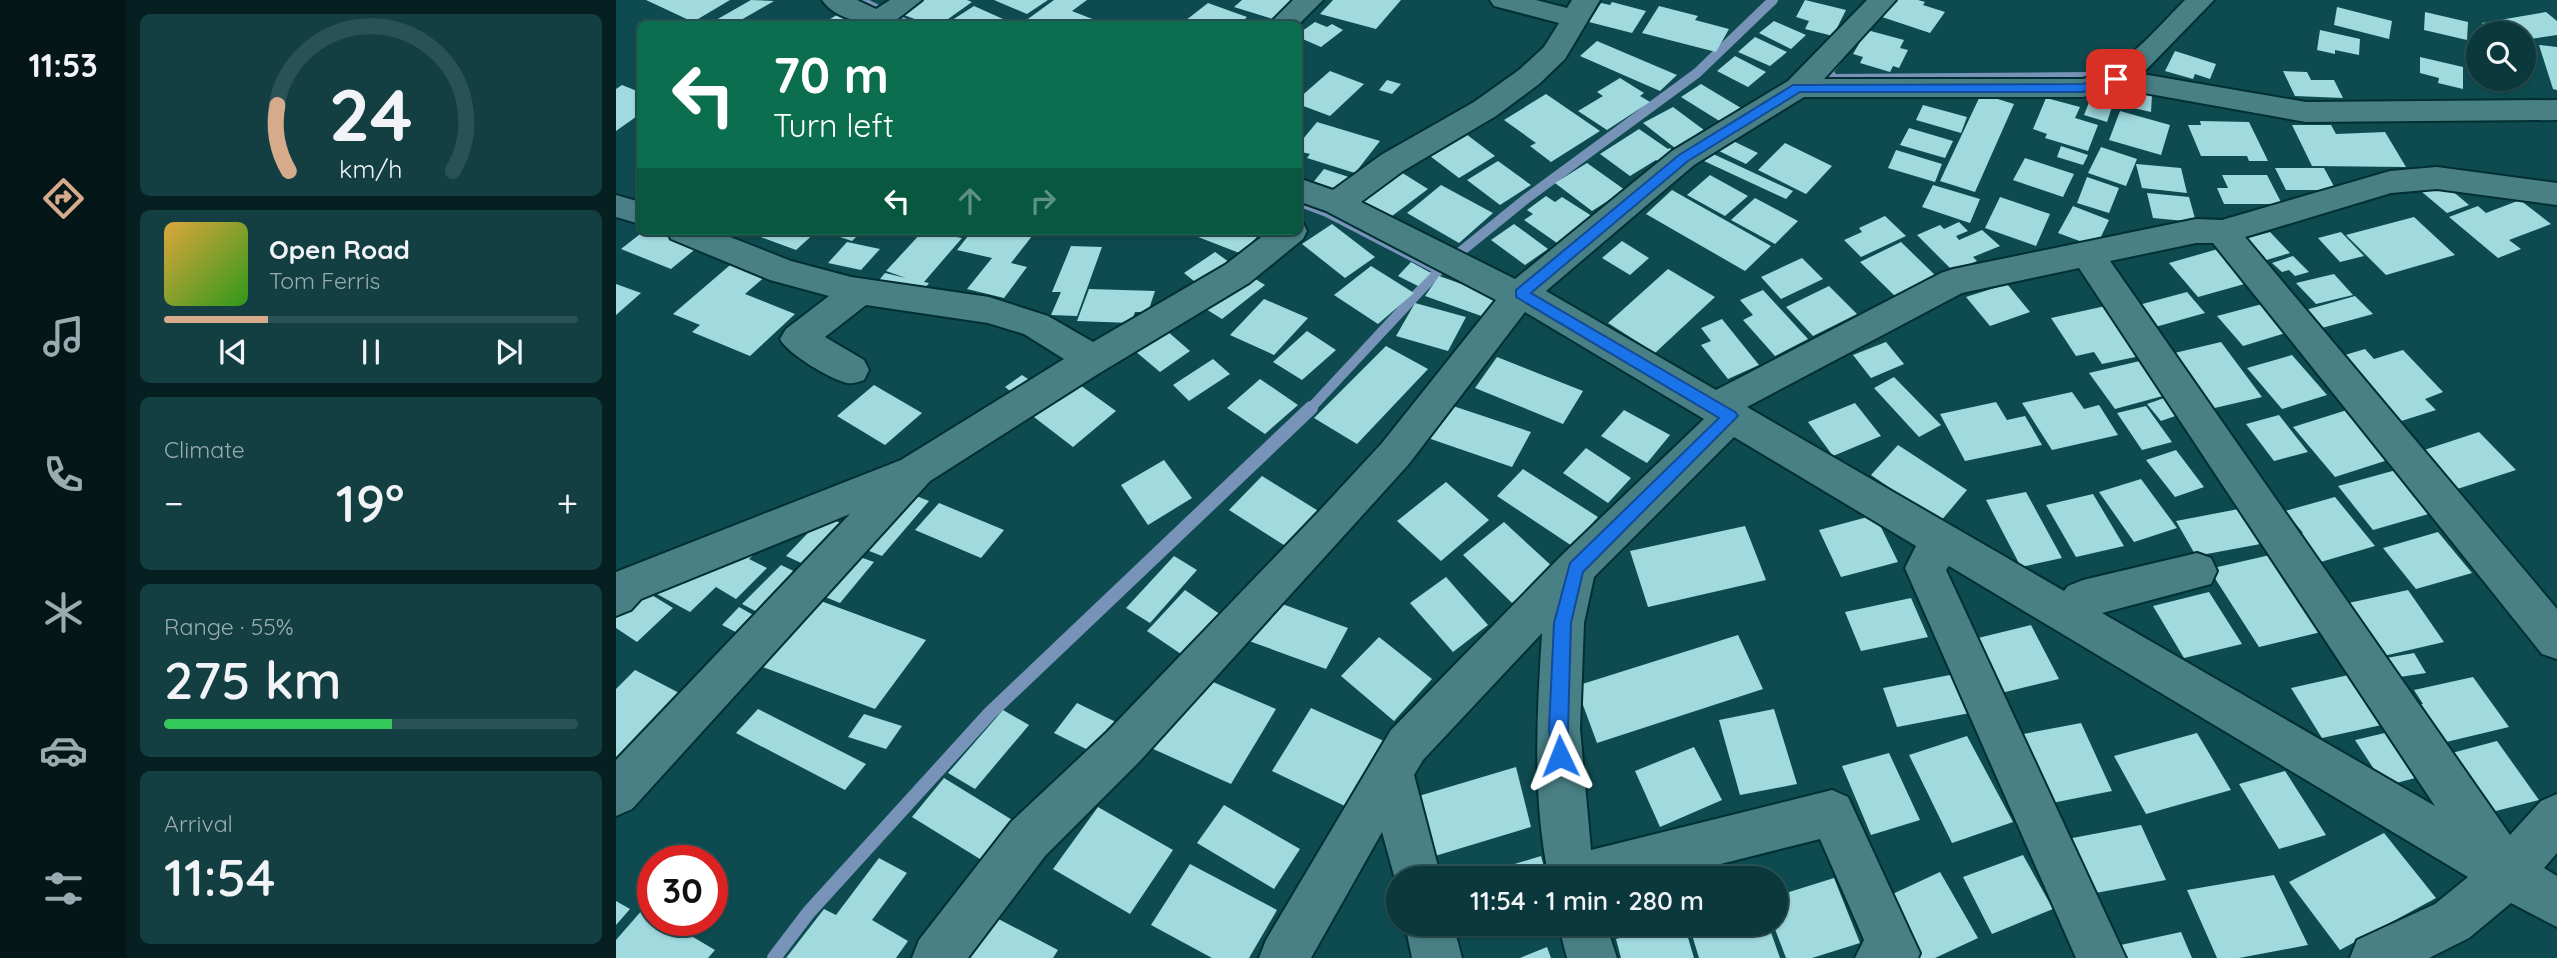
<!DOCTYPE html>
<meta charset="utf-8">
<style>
body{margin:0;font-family:Quicksand,sans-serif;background:#133f43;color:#f1f3f6;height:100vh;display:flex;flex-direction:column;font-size:26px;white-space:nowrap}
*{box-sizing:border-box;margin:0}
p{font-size:23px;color:#99acaf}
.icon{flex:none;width:38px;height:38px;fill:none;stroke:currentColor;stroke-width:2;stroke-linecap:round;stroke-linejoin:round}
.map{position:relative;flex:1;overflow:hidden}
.details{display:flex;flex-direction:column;gap:14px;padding:14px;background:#061f21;width:490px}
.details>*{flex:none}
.banner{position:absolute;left:21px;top:21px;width:665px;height:214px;border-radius:10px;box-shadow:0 2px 5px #0004,0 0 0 2px #2a5256;background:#0b6e4f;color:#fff;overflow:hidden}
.tools{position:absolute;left:1850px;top:21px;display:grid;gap:14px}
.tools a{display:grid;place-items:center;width:70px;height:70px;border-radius:50%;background:#0a383c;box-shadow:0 2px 5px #0004,0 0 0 2px #2a5256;font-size:35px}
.speed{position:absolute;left:21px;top:845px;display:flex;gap:14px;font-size:35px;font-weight:700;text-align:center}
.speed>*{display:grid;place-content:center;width:91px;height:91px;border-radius:50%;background:#0a383c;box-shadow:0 2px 5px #0004,0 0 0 2px #2a5256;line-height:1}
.speed .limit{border:10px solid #d22;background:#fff;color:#111}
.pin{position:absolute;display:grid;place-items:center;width:60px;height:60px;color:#fff;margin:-30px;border-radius:14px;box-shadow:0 4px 10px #0006}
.me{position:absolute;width:77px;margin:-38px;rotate:358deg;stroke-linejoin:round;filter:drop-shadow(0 0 5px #0008)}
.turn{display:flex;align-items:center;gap:24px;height:147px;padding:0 21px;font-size:32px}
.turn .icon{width:91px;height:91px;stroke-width:2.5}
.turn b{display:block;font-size:49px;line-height:60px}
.lanes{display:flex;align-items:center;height:66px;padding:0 21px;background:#0003;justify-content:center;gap:35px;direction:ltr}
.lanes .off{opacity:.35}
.big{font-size:52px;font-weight:600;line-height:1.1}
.details .widget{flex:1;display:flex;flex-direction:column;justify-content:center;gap:10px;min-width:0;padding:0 24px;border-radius:10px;background:#133f43}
.details .dial{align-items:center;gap:0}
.dial svg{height:182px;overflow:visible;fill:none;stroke:#2a5256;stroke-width:7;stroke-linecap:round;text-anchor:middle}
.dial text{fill:#f1f3f6;stroke:none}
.song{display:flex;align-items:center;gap:21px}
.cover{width:84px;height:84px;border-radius:10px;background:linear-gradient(135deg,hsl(40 70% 55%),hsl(110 70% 35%))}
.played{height:7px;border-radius:4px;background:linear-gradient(90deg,#d6ab8b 25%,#2a5256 25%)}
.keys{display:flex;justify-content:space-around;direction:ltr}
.heat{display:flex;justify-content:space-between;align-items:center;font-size:38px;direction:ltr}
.charge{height:10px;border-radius:5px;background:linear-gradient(90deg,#34c759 55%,#2a5256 0)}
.trip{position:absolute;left:770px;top:866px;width:402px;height:70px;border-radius:35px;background:#0a383c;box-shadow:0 2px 5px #0004,0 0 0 2px #2a5256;font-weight:600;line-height:70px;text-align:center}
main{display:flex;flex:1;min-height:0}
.tabs{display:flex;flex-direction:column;width:126px;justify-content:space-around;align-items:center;background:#041618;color:#99acaf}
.tabs .icon{width:49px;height:49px}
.tabs .selected{color:#d6ab8b}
.tabs b{font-size:32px;color:#f1f3f6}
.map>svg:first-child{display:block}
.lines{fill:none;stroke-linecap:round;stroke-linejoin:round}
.stream-far1{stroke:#7893b8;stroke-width:10}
.stream{stroke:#7893b8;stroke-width:14}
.building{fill:#a0d9de}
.minor-casing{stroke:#012f33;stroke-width:4}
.minor{fill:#498085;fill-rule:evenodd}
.route{fill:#1a73e8;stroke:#114b97;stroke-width:2}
</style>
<main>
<nav class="tabs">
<b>11:53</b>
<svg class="icon selected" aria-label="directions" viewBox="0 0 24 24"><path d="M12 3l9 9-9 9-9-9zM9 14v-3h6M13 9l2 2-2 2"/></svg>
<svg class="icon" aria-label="music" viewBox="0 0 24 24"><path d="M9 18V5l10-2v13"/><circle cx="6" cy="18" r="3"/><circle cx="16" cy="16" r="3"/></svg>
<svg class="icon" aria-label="phone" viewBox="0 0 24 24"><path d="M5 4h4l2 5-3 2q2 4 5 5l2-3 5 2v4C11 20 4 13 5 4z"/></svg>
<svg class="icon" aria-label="climate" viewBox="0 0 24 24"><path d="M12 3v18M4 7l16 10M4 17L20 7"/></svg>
<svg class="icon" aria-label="car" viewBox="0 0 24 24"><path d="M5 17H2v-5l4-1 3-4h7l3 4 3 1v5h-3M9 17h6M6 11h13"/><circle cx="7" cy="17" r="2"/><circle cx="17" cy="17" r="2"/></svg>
<svg class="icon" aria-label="filters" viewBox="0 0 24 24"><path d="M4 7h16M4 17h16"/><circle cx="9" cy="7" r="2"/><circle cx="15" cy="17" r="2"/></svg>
</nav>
<section class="details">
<div class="widget dial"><svg viewBox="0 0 100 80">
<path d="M14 69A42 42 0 1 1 86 69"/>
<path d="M14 69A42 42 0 0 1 9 40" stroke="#d6ab8b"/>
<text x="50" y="56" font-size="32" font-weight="700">24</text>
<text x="50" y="72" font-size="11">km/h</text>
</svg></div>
<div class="widget">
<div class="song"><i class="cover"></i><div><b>Open Road</b><p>Tom Ferris</p></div></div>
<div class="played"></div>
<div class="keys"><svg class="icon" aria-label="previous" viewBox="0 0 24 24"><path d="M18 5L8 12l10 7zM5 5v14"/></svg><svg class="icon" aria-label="pause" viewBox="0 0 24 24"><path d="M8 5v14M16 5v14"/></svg><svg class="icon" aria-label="next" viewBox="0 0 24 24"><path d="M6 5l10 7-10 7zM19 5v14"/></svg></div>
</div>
<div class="widget"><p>Climate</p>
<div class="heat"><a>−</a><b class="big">19°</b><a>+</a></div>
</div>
<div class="widget"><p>Range · 55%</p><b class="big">275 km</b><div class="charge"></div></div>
<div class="widget"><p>Arrival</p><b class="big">11:54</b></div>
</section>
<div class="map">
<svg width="1941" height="958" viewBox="0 0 1941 958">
<rect width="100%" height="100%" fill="#0e4b50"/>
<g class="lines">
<path class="stream-far1" d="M242,0l48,24
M1221,60l-9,11 5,8 255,-2
M682,201l29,11 112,58
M693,410l134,-144 84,-68 170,-125 76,-73"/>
<path class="stream" d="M158,958l35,-46 181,-199 321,-305"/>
</g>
<path class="building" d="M30,0h84l-37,22z
M135,0l23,1 -40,23h-9l-9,-4z
M304,0h47l5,2 -31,22h-13l-24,-9 7,-5 -3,-2z
M378,0h54l-21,14z
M438,0h33l-15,11 23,9 -5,4h-69z
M626,0h52l-21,19 -39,-12z
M717,0h68l-25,29 -56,-15z
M1189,0l41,10 -13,26 -28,-7 4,-8 -13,-4z
M1279,0h23l7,2 -2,3 22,7 -15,21 -48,-16z
M996,2l34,9 -14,22 -43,-11 12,-19 9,2z
M592,3l39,14 -8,7h-58z
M358,6l38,17 -66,1z
M1043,6l39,10 -3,4 34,9 -13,23 -74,-19z
M1721,7l55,14 -3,18 -55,-14z
M227,11l28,13 -47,-1z
M1809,12l43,10 -1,18 -43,-10z
M1930,12l11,9v14l-33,5v-7h-30l-12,-10z
M1158,21l32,14 -15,14 -32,-16z
M699,22l12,5 5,-3 11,6 -22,17 -23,-10v-3z
M1251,30l37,10 -4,8 8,2 -9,18 -6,-2 -3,6 -30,-9 3,-6 -10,-3z
M1704,30l40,9 -1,16 -24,-5v4l-18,-4z
M1139,37l32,15 -17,14 -32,-14z
M981,41l80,34 -17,16 -80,-35z
M1923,45l18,2v43l-4,-1z
M1559,51l41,13 -6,15 -15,-5 -2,5 -28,-8z
M1119,56l31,16 -18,15 -31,-16z
M1804,57l43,10v22l-25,-6 1,-5 -19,-5z
M714,71l34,13 -34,32 -32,-12v-5z
M1667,71l24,1 4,8h23l9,18 -48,-2z
M1004,78l24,15 -4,3 10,6 -43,28 -29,-19 25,-15 -6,-4z
M771,80l14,4 -9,10 -13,-4z
M1085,84l40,24 -20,14 -40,-25z
M6,85l15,6 3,-3v26l-24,17v-42z
M1506,89l30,6 -1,17 -31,-7z
M930,94l54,37 -49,31 -21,-16 6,-3 -32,-23z
M1365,94l33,10 -39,88 -35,-11z
M1476,95l22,6 -7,21 -23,-7z
M1430,98l34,9 -5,11 23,7 -10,26 -43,-13 2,-4 -14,-5z
M1307,105l44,12 -6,16 -45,-13z
M1057,107l35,26 -33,15 -32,-25z
M1504,111l50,14 -9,30 -52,-15z
M1584,121l49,1 19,39h-19l-2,-5h-46l-13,-31h13z
M701,122l63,19 -25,32 -48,-15 3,-4 -12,-3v-6z
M1676,125h39l5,9 49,-2 21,35 -94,-1z
M1293,128l44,13 -8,17 -45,-13z
M1023,129l29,20 2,-1 12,9 -16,10 -10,-7 -26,16 -30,-22z
M850,134l29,22 -36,22 -29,-22z
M1115,140l27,13 -12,11 -27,-13z
M1169,143l47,23 -26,28 -48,-24z
M1445,146l27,9 -5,10 -26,-8z
M1485,147l36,12 -11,27 -38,-13z
M1280,150l46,14 -7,18 -47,-14z
M1095,153l82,38 -7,8 -82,-38z
M1409,158l49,16 -11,23 -50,-17z
M882,161l33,24 -31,20 -33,-25z
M971,163l38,27 -33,21 -37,-28z
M1520,164l45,4 6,25 -45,-5z
M1659,168h49l12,22h-50z
M708,169l28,9 -12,16 -29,-9z
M780,169l32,20 -40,30 -33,-20z
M1094,175l38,21 -23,20 -38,-21z
M1606,175h45l15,29h-58l-7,-16h11z
M1471,177l32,11 -10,25 -32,-10z
M1828,184l25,21 -22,8 -25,-21z
M825,185l52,28 -34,30 -52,-30z
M1317,185l47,14 -10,24 -48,-16z
M1056,190l99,56 -26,25 -99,-57z
M1531,193l42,4 7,25 -43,-4z
M930,196l9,6 7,-5 33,21 -38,25 -33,-23 9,-6 -6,-4z
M1384,197l50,17 -14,32 -51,-18z
M1139,198l43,23 -23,23 -44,-24z
M1904,200l31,24 -42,16 12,9 -23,9 -49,-41 29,-11 8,7z
M1457,206l36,14 -13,27 -38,-14z
M1269,216l21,20 -45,21 -17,-17 18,-8 -3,-4z
M1798,217l41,38 -69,20 -40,-40z
M1343,222l9,9 -12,5 3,4 23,-10 18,16 -27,11 4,4 -24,10 -36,-36 23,-10 4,4z
M716,224l43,33 -30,21 -43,-34z
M898,224l34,25 -23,16 -34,-25z
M28,231h17l38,15 -28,23 -50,-20z
M128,231h73l-21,19z
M222,231h24l-10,10 -18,-6z
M307,231l39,7 -38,44 5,1 -9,11 -44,-10 9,-11 21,5 -20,-7z
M356,231h64l-25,32 16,4 -23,31 -37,-9 25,-31 -35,-8z
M581,231h65l-20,23 -49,-19z
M1654,232l20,21 -30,9 -20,-22z
M1725,232l23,24 -24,6 -22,-24z
M1006,241l27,17 -19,17 -28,-17z
M231,242l33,7 -19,21 -33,-7z
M1285,242l36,35 -41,20 -36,-35z
M455,246l31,1 -25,69 -26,-1 10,-23h-9z
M1602,249l30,34 -50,14 -29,-34z
M599,252l17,12 -32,22 -16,-13z
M1677,256l16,16 -14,4 -6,-6 -7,2 -10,-9z
M1186,258l21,21 -42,20 -20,-22z
M120,260l33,13 -24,21 50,20 -45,42 -58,-24 8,-7 -27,-11z
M795,262l20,11 -13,13 -20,-10z
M755,266l43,27 -36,31 -44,-29z
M1052,269l47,28 -60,56 -47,-30z
M628,272l21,13 -43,34 -21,-13z
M1718,274l19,21 -37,9 -20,-21z
M823,276l62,22 -14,20 -62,-22z
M0,284l25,9 -25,22z
M1391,284l23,28 -40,14 -24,-29z
M1213,286l28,28 -44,22 -27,-29z
M473,289l66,2 -7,21h-13l-4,11 -54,-2z
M1147,290l45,49 -33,17 -32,-36 10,-5 -13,-15z
M1571,292l18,21 -57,16 -17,-22z
M1739,296l18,18 -55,15 -16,-18z
M648,299l44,19 -34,37 -44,-20z
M799,303l51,14 -18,34 -52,-15z
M1650,303l26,28 -49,15 -26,-30z
M1494,305l35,50 -43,9 -8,-12 -18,4 -25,-38z
M1106,319l37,46 -31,14 -27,-34 10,-4 -10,-13z
M543,324l31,27 -30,21 -31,-26z
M691,331l29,19 -34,30 -29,-18z
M1270,342l18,22 -33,14 -18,-23z
M1605,342l41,55 -56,13 -40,-55z
M770,346l42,23 -71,75 -43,-26z
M1749,349l9,10 29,-9 40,42 -18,7 11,11 -41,13 -60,-65z
M1676,355l35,40 -45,14 -35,-41z
M881,357l86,34 -20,33 -88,-36z
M597,359l17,15 -41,27 -16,-16z
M1528,360l26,34 -55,15 -26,-36z
M406,375l9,6 -17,13 -9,-7z
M1278,377l47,48 -22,12 -45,-49z
M644,379l38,26 -33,29 -38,-26z
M457,380l43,31 -43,36 -43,-33z
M258,385l48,28 -37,32 -48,-29z
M1456,392l12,17 15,-4 19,30 -66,15 -30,-47z
M1551,397l14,17 -20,7 -14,-17z
M1380,402l11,18 18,-4 17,29 -77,16 -25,-47z
M828,403l87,29 -19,35 -87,-30z
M1239,403l26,33 -48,20 -25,-34z
M1530,406l26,36 -30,8 -25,-37z
M1008,410l46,25 -23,28 -46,-27z
M1731,410l44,49 -56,18 -42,-50z
M1663,415l29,37 -34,9 -28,-37z
M1863,432l37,38 -62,20 -36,-38z
M1282,445l69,45 -27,32 -69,-47z
M970,448l45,30 -23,25 -45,-30z
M1560,450l28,37 -29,10 -29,-37z
M548,460l28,38 -44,27 -27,-40z
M907,469l75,48 -26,29 -75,-50z
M1780,470l36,43 -59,17 -35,-44z
M646,476l58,36 -33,35 -58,-37z
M1525,479l36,49 -43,14 -35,-50z
M830,482l43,38 -48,41 -44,-40z
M290,492l23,9 -47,55 -23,-9z
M1410,492l36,66 -41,9 -35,-67z
M1477,494l31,52 -48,11 -30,-52z
M1719,497l40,49 -61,18 -22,-28 11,-3 -18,-22z
M323,503l65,27 -23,28 -66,-28z
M1628,508l22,35 -70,13 -20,-35z
M1259,515l23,47 -57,15 -22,-47z
M208,516l24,10 -38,41 -24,-11z
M888,522l50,46 -42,35 -49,-48z
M1129,526l21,54 -118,27 -18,-56z
M1822,532l34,41 -56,16 -33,-41z
M122,546l15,9 -4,4 18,9 -31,31 -20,-12 -26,25 -46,-25z
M235,554l23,8 -34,41 -22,-9z
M1654,555l51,77 -62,15 -50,-78z
M558,556l23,14 -47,53 -24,-15z
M165,565l21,10 -39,40 -21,-11z
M830,577l42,48 -35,27 -43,-49z
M21,586l36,22 -36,34 -21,-14v-24z
M569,590l39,27 -37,41 -40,-27z
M1792,590l36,52 -65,15 -35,-53z
M1593,592l33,52 -58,14 -31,-52z
M194,597l116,43 -51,69 -120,-45z
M1295,598l17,39 -67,14 -16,-39z
M658,601l74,27 -22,41 -77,-28z
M123,607l27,15 -17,17 -27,-14z
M1415,625l28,54 -62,15 -27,-54z
M1122,635l25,54 -166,54 -21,-57z
M763,637l53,42 -38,42 -53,-45z
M1798,653l12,20 -33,5 -12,-19z
M19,670l52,27 -71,76v-84z
M1339,674l15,39 -73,14 -14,-39z
M1737,674l33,50 -64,14 -31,-50z
M583,676l77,33 -45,75 -80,-36z
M1857,677l36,50 -67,16 -26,-38 7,-1 -9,-14z
M461,703l43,21 -22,31 -44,-22z
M695,708l73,33 -37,66 -75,-36z
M142,709l108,55 -21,26 -109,-57z
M1158,709l23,75 -57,11 -21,-75z
M387,710l26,15 -54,64 -27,-16z
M248,714l38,12 -16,23 -38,-12z
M1465,723l31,68 -70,14 -29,-69z
M1773,732l30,45 -34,9 -30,-46z
M1581,733l34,57 -85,24 -32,-58z
M1351,736l46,86 -61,21 -43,-88z
M1881,741l42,59 -51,13 -40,-59z
M1078,747l28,53 -62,27 -25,-56z
M1273,753l31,67 -49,15 -29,-69z
M900,767l15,60 -106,32 -13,-61z
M1669,771l41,64 -47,14 -40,-65z
M328,778l75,46 -31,40 -76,-47z
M608,805l76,44 -26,40 -77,-46z
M482,807l75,43 -43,64 -77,-45z
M1525,825l25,55 -76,14 -23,-55z
M1768,833l52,65 -96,52 -51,-68z
M1407,855l30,54 -61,25 -29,-57z
M925,856l6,22h-78z
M263,858l28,15 -35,47 36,21 -12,17h-110l38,-49 12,6z
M574,864l87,46 -28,48h-37l-61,-33z
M1324,872l38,66 -43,20h-17l-32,-61z
M1658,875l34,70 -69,13h-22l-30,-68z
M1218,878l26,65 -48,15h-26l-13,-34h3v-28z
M0,901l14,8 -14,16z
M27,909l10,5v6h11l51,30 -7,8h-92v-18z
M371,913l71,37 -5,8h-97z
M827,924h50v1l-46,14z
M1052,924h16l10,34h-73l-5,-19z
M1077,924h75l12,34h-81l-10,-33z
M1565,932l11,26h-71l-5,-12z
M931,947l4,11h-31z"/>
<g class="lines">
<g class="minor-casing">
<path id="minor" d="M206,0h35l19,9 14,-9h32l-27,21 2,3c-25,0 -59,-1 -75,-24z
M677,0h30l-25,25 -29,-1z
M874,0h46l31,8 5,-8h28l-35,59 -26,25 -43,32 -93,55 -42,31 154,77 157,-128 116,-70 79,-81h29l-72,79h259c45,-13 69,-46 102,-79h29l-72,74 164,28 251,-2v20l-251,2 -190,-34 -33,9h-279l-110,68 -148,126 170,99 225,-117 12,-4 243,-50 26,1 168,-49 47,-4 120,16v22l-120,-16 -46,4 -146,44 312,372v50l-15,-5 -329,-411h-17l-86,18 400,574 31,-34 16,-7v59l-13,15 13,8v51l-46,-24 -42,35 -40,20h-79l7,-18 78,-36 33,-27 -519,-311 -3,4 180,388h-50l-171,-390 11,-22 -182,-109 -140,140 -10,46 -4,106 11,121 241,-60 16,7 64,139 8,17 -2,5h-63l9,-18 -44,-101 -155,39h-116c-17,-80 -12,-163 -7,-245l-119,127 -9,15 27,103h-43v12l-16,-58 -71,126h-52l7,-18 125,-210 169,-173 144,-138 -179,-107 -117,153 -269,297 -94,94 -77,102h-56l7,-18 92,-118 96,-90 215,-224 60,-65 114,-143 -170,-89 -28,-10v-23l35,12 48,-35 93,-53 45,-32 25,-23 15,-24 -65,-17zM1463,268l356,538 -333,-193 109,-29 6,-13 -6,-13 -14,-5 -114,27 -15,6 -4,5 -317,-184 215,-114z
M0,195l24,7v22l-24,-7z
M682,222l5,1 4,8 -4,8 -54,44 -151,91 -168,107 -298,328 -16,7v-56l234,-246 -209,85 -10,11 -15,6v-44l285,-112 163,-101 -40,-25 -36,-11 -122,-18 -41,32 39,23 5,10 -5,10c-6,2 -11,4 -17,3 -17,-4 -59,-29 -67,-44l6,-10 43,-33 -59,-16 -99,-41 -4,-8h48l76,30 60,16 138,20 59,19 45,26 132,-77 44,-34h29z
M789,924h48l9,34h-50z
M942,924h48l11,34h-50z"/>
</g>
<use href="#minor" class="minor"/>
</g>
<path class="route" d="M1500,75l4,1v6l-37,10h-283l-112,69 -157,132 204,119 3,4 -155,156 -12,51 -3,106 1,27 -2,6 -7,3 -7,-3 -4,-33 5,-106 16,-60 149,-145 -203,-121v-7l163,-135 114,-70 290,-1z"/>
</svg>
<div class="tools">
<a><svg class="icon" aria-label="search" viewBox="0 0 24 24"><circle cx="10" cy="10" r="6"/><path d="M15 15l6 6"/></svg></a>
</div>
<div class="speed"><div class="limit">30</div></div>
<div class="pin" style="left:1500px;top:79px;background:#d93025"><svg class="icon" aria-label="arrive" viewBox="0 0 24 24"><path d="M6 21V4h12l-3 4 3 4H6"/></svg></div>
<svg class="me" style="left:944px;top:756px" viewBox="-20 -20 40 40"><path d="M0-17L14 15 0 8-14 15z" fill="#1a73e8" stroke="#fff" stroke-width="4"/></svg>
<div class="trip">11:54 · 1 min · 280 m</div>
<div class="banner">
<div class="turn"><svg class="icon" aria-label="left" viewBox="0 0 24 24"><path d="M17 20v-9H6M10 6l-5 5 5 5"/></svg><div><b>70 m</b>Turn left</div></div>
<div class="lanes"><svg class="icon" aria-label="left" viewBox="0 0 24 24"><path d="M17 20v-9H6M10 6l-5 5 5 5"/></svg><svg class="icon off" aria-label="ahead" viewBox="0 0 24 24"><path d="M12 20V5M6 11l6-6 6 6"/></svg><svg class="icon off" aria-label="right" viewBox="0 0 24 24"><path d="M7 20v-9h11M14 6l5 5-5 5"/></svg></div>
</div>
</div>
</main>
